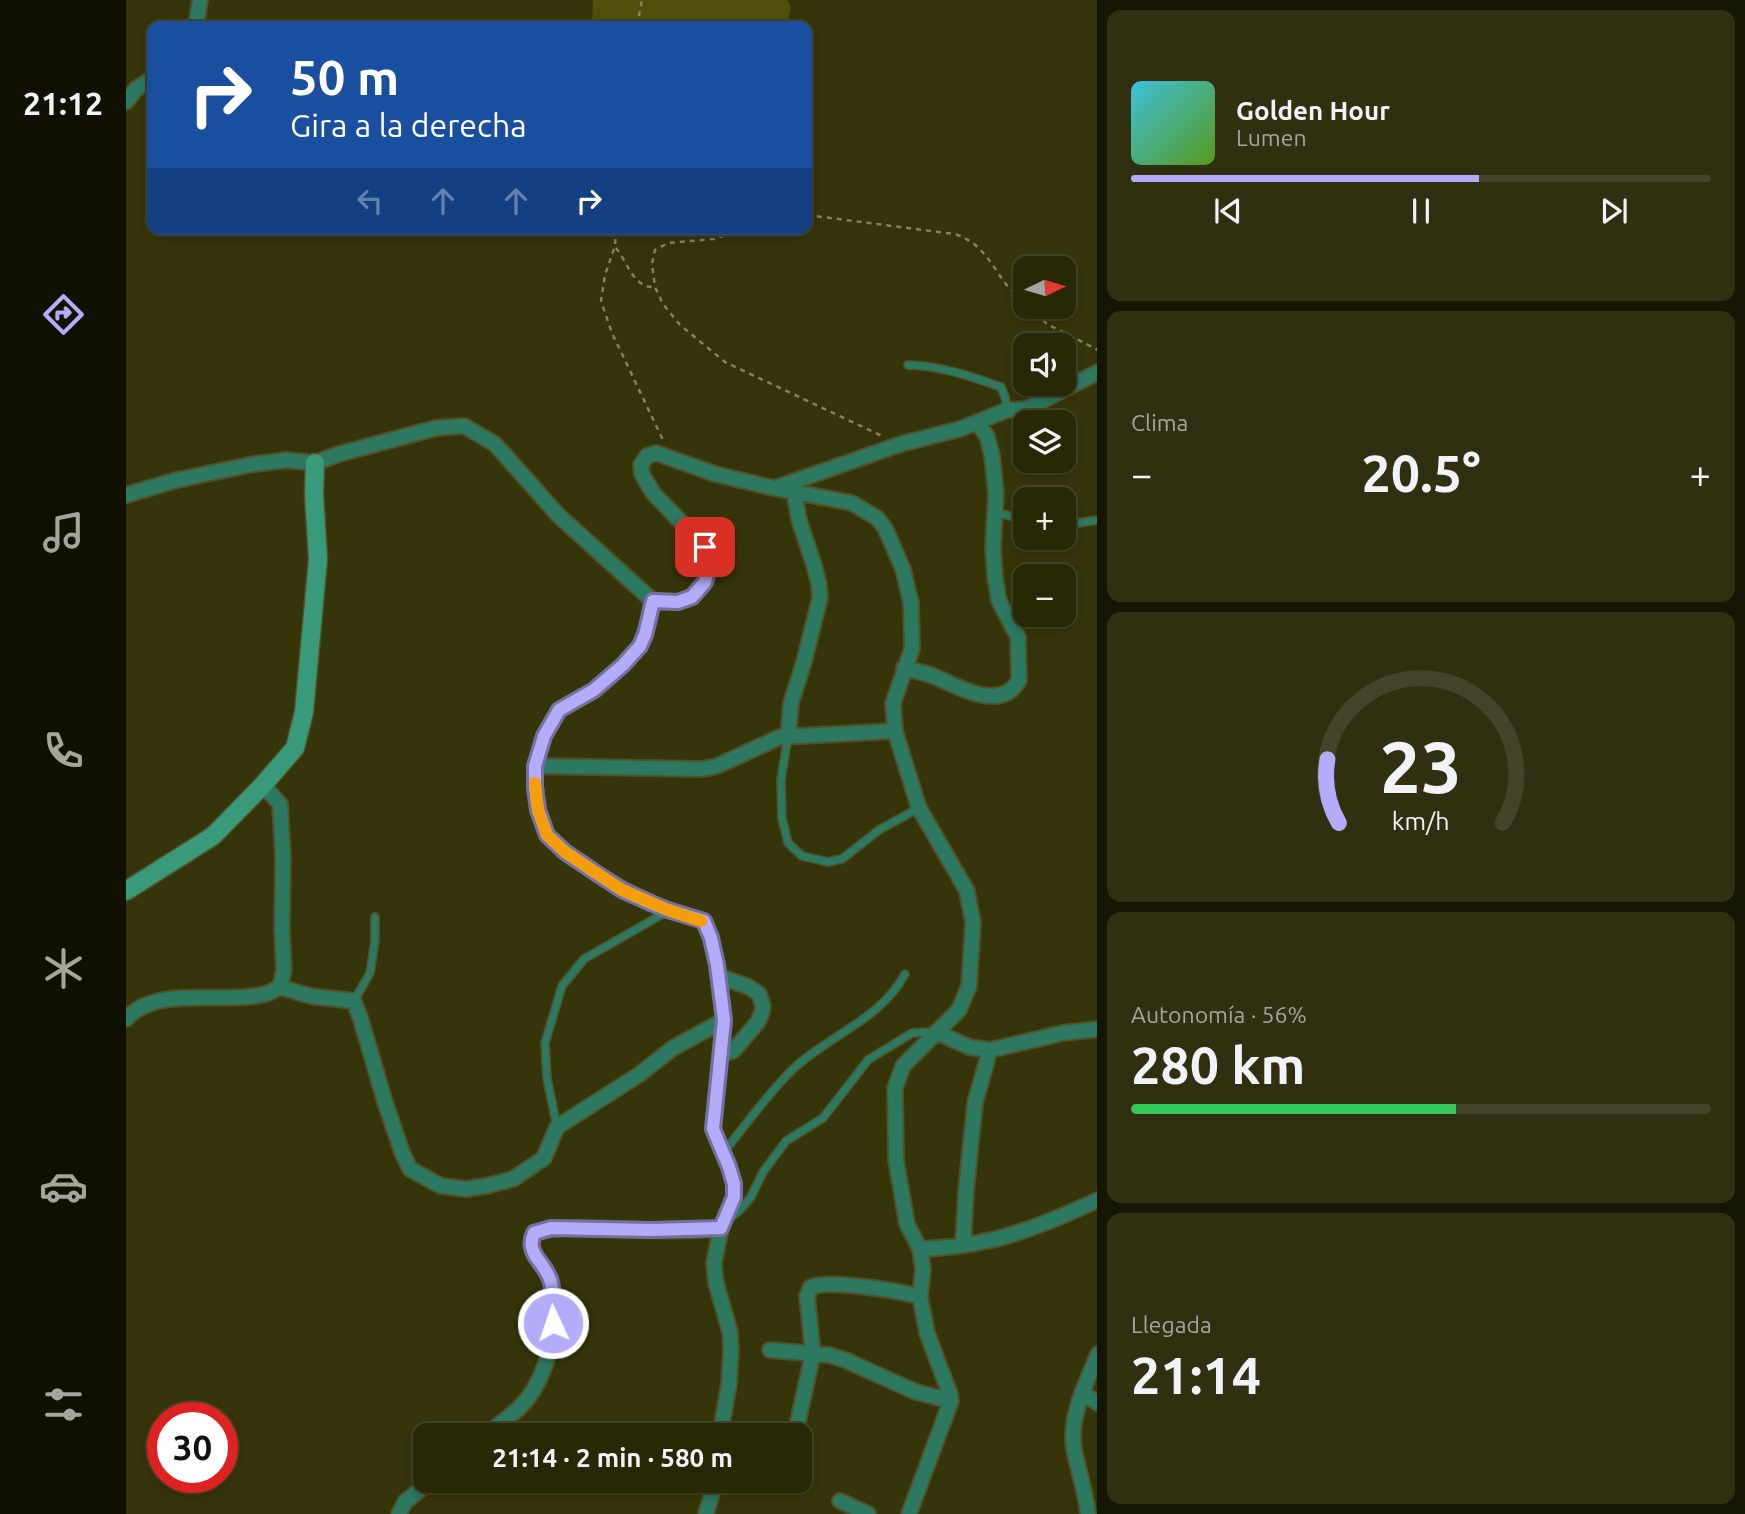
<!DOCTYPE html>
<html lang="es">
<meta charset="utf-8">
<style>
body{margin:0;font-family:Ubuntu,sans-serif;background:#303011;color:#f1f3f6;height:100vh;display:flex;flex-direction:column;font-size:26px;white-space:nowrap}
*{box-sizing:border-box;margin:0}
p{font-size:23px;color:#a5a69b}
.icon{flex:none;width:38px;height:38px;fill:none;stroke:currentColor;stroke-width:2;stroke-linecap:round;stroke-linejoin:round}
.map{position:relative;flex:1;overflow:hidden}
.details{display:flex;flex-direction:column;gap:10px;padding:10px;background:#161604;width:648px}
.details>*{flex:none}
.guide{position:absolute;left:21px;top:21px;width:665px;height:214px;border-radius:14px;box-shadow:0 4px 10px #0003,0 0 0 2px #444428;background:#1a4fa0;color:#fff;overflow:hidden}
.needle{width:46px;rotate:85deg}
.buttons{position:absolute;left:887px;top:256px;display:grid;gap:14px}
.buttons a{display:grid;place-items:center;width:63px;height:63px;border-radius:14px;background:#282807;box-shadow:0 4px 10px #0003,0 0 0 2px #444428;font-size:35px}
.speed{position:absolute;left:21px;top:1402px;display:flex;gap:14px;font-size:35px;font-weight:700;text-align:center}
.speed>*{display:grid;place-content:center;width:91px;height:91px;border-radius:50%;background:#282807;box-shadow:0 4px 10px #0003,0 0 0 2px #444428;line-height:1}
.speed .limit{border:10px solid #d22;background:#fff;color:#111}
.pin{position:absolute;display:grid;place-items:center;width:60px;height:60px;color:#fff;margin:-30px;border-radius:14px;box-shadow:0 4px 10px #0006}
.me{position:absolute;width:77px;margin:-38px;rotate:357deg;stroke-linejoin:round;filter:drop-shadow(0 0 5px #0008)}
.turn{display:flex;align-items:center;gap:24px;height:147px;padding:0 28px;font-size:32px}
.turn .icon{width:91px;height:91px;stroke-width:2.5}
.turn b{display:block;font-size:49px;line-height:60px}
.lanes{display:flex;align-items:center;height:66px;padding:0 28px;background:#0003;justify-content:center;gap:35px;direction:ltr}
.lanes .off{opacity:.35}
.big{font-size:52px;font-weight:700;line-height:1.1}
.details .card{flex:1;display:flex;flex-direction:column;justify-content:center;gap:10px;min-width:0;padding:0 24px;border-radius:14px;background:#303011}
.details .dial{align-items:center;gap:0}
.dial svg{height:182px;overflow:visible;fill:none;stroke:#444428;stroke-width:7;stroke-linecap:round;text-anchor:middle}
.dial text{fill:#f1f3f6;stroke:none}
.song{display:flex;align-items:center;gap:21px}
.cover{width:84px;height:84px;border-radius:10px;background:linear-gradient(135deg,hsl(190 70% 55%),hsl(90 70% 35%))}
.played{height:7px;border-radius:4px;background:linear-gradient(90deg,#b4acf9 60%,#444428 60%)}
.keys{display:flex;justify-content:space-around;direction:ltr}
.heat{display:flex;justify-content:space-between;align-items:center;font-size:38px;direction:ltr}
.charge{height:10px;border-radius:5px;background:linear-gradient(90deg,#34c759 56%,#444428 0)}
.trip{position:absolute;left:287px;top:1423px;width:399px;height:70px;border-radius:14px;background:#282807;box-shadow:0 4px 10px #0003,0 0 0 2px #444428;font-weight:700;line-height:70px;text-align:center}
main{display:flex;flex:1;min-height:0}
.menu{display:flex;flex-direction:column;width:126px;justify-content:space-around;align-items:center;background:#101003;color:#a5a69b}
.menu .icon{width:49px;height:49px}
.menu .active{color:#b4acf9}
.menu b{font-size:32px;color:#f1f3f6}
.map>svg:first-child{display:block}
.green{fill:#504f0d}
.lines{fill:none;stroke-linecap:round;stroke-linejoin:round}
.lane-casing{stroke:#525126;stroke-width:10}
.street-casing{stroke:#525126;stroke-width:18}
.secondary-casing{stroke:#525126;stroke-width:21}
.path{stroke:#85855c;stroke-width:2.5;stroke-dasharray:5 5;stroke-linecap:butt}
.lane{stroke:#2c7860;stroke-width:7}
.street{stroke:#2c7860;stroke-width:14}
.secondary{stroke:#39997b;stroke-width:18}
.route-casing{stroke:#7570a2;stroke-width:18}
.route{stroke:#b4acf9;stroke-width:12}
.slow{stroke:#f59e0b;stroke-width:12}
</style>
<main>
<nav class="menu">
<b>21:12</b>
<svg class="icon active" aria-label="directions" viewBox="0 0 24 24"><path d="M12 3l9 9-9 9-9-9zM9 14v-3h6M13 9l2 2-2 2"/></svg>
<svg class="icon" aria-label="music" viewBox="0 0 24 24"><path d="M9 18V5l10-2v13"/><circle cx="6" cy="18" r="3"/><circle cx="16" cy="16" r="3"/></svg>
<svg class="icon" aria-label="phone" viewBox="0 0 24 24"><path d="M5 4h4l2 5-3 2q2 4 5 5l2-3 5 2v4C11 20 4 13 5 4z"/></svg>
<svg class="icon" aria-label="climate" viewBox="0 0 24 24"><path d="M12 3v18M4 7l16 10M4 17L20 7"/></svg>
<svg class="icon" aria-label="car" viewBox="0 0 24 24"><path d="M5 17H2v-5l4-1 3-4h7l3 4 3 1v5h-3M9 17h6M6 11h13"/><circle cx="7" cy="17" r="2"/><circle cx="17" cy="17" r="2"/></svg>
<svg class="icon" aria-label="filters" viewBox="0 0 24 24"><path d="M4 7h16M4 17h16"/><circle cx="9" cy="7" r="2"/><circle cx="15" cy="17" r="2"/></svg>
</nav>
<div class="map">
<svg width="972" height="1514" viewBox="0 0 972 1514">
<rect width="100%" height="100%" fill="#363509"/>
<path class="green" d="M467,0h194l4,7 -4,19h-195z"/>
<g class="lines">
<g class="lane-casing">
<path id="lane" d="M782,365c33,1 62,11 93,22l4,10 2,13
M870,513l30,6
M938,525l34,-5
M662,736l-7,44 1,38 6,25 14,13 26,6 14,-3 37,-29 40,-22
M228,1001l16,-28 5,-32v-24
M431,1127l-10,-49 -2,-35 17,-57 22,-27 84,-48
M597,1151l8,-8c19,-24 38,-50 59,-71 36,-36 90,-51 115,-98
M603,1219l11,-9 11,-13 12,-25 23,-31 37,-23 45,-58 44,-27 22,-1"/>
</g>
<g class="street-casing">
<path id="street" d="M70,26l4,-26
M0,102l10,-13 16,-10
M649,488l126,-44 59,-15 47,-19 19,-1 72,-37
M0,495l51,-15 77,-16 33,-4 28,3 24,-9 97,-26 28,-2 31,18 63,71 95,86 25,1 14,-5 13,-15 5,-19 -5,-16 -52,-54 -11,-19 -1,-9 6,-9 9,-3 59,21 59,14 78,15 25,15 8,10 18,41 8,34 1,46 -19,54 2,28 24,77 48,83 6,32 -4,63 -10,24 -56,56 -8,22 1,72 11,64 13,25 3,21 -3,26 7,37 23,61 1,7 -42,113
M527,601l-5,23 -8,22 -17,19 -28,25 -36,20 -15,26 -9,30v21l3,23 9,25 18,17 34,23 23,14 31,15 15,6 36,11 7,17 6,27 7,55 -11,109 16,37 5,18v13l-13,31 -7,35 2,20 14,49 1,19 -2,33 -9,51
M778,668c11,3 22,5 32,9 23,11 67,35 83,3l-1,-43 -19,-36 -4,-24 -2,-29 3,-55 -4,-37 -5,-20 -10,-13
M662,736l3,-33 13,-41 16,-64 -1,-14 -5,-19 -15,-45 -5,-28
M409,766l167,3 15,-3 63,-29 115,-6
M137,785l17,19 3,53 -1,72 2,41 -4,17
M592,976l31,11 10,7 4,12 -1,6 -4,10 -25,29 -12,3
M0,1019c31,-35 97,-14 139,-25 5,-1 10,-5 15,-7l30,9 44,5 7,19 24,82 17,50 8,17 31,17 25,3 20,-3 27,-7 31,-21 13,-31 83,-53 33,-26 51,-28
M810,1032l33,15 21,3 73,-17 35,-4
M837,1245l3,-54 9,-88 15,-53
M794,1249c25,-1 51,-4 76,-10 35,-9 69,-24 102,-39
M644,1350l59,5 16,5 71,32 35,9
M956,1393l16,10
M359,1435c12,-9 24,-17 34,-27 24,-23 35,-62 34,-95 0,-10 1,-22 -2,-32 -5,-18 -27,-26 -17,-48 27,-8 54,-5 82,-4 35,1 71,3 105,-1
M669,1435l18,-82 -6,-57 4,-9c23,-8 84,4 109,9
M714,1501l28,13
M273,1514l6,-12 27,-22
M580,1514l10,-34
M962,1514c-2,-22 -10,-43 -14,-65 -5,-33 12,-65 24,-95"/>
</g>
<g class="secondary-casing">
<path id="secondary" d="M0,891l87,-55 50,-51 32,-37 9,-36 14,-153 -4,-65 1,-31"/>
</g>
<path class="path" d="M511,26l5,-26
M681,215l147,19c29,8 38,33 55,54 5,5 11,10 17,15
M490,229l-1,17 -10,29 -4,26 11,32 50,105 -1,4
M617,229l-29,10 -46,4 -13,7 -3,14 3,23 8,17 17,21 45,37 157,74
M490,248c12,15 18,41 39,39
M903,306l18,18 51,26"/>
<use href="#lane" class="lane"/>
<use href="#street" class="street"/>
<use href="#secondary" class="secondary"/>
</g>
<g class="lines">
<g class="route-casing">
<path id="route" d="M427,1323c0,-13 1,-27 -2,-40 -3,-19 -27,-28 -17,-50l17,-5 100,2 70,-2 13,-31v-13l-5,-17 -16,-38 11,-109 -7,-55 -6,-27 -7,-17 -36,-11 -15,-6 -31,-14 -23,-15 -34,-23 -18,-17 -9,-25 -3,-23v-21l9,-30 15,-26 35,-20 29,-25 17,-19 5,-11 8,-34 25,1 14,-5 13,-15 5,-19 -5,-16"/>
</g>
<use href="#route" class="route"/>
<path class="slow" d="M409,783l3,27 9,25 18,17 57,38 46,20 33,11"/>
</g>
</svg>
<div class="buttons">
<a><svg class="needle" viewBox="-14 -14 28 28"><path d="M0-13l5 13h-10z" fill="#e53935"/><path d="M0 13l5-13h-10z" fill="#a5a69b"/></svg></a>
<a><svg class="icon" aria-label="sound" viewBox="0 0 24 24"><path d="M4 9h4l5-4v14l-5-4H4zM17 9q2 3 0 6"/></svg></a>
<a><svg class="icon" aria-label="layers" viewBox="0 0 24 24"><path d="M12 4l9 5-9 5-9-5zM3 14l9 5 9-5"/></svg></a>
<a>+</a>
<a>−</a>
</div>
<div class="speed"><div class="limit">30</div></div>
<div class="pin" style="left:579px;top:547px;background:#d93025"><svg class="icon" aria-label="arrive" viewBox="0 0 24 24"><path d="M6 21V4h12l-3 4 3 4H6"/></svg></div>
<svg class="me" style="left:427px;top:1323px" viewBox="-20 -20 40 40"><circle r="17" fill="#b4acf9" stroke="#fff" stroke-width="3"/><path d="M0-11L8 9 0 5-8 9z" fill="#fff"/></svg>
<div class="trip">21:14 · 2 min · 580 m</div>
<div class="guide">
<div class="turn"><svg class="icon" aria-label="right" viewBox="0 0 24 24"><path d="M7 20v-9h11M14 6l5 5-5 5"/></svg><div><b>50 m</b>Gira a la derecha</div></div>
<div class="lanes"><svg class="icon off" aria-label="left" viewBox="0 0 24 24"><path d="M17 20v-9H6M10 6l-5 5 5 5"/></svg><svg class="icon off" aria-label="ahead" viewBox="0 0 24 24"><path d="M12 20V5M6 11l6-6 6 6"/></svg><svg class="icon off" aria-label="ahead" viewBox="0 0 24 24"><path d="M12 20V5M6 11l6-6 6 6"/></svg><svg class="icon" aria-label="right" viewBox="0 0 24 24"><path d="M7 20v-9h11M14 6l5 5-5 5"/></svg></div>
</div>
</div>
<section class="details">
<div class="card">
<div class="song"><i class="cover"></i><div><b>Golden Hour</b><p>Lumen</p></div></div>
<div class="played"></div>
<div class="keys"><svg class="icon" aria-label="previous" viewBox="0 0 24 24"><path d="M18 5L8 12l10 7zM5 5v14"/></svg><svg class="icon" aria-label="pause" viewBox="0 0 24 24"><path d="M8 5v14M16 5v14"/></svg><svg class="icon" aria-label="next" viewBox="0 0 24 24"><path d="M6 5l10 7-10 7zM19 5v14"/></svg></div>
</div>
<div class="card"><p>Clima</p>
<div class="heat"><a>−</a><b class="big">20.5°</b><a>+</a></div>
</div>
<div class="card dial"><svg viewBox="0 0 100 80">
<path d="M14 69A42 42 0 1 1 86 69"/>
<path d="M14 69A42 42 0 0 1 9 41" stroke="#b4acf9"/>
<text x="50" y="56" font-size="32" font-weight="700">23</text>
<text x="50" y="72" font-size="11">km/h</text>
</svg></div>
<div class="card"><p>Autonomía · 56%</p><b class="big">280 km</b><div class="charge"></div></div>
<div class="card"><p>Llegada</p><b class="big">21:14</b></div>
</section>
</main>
